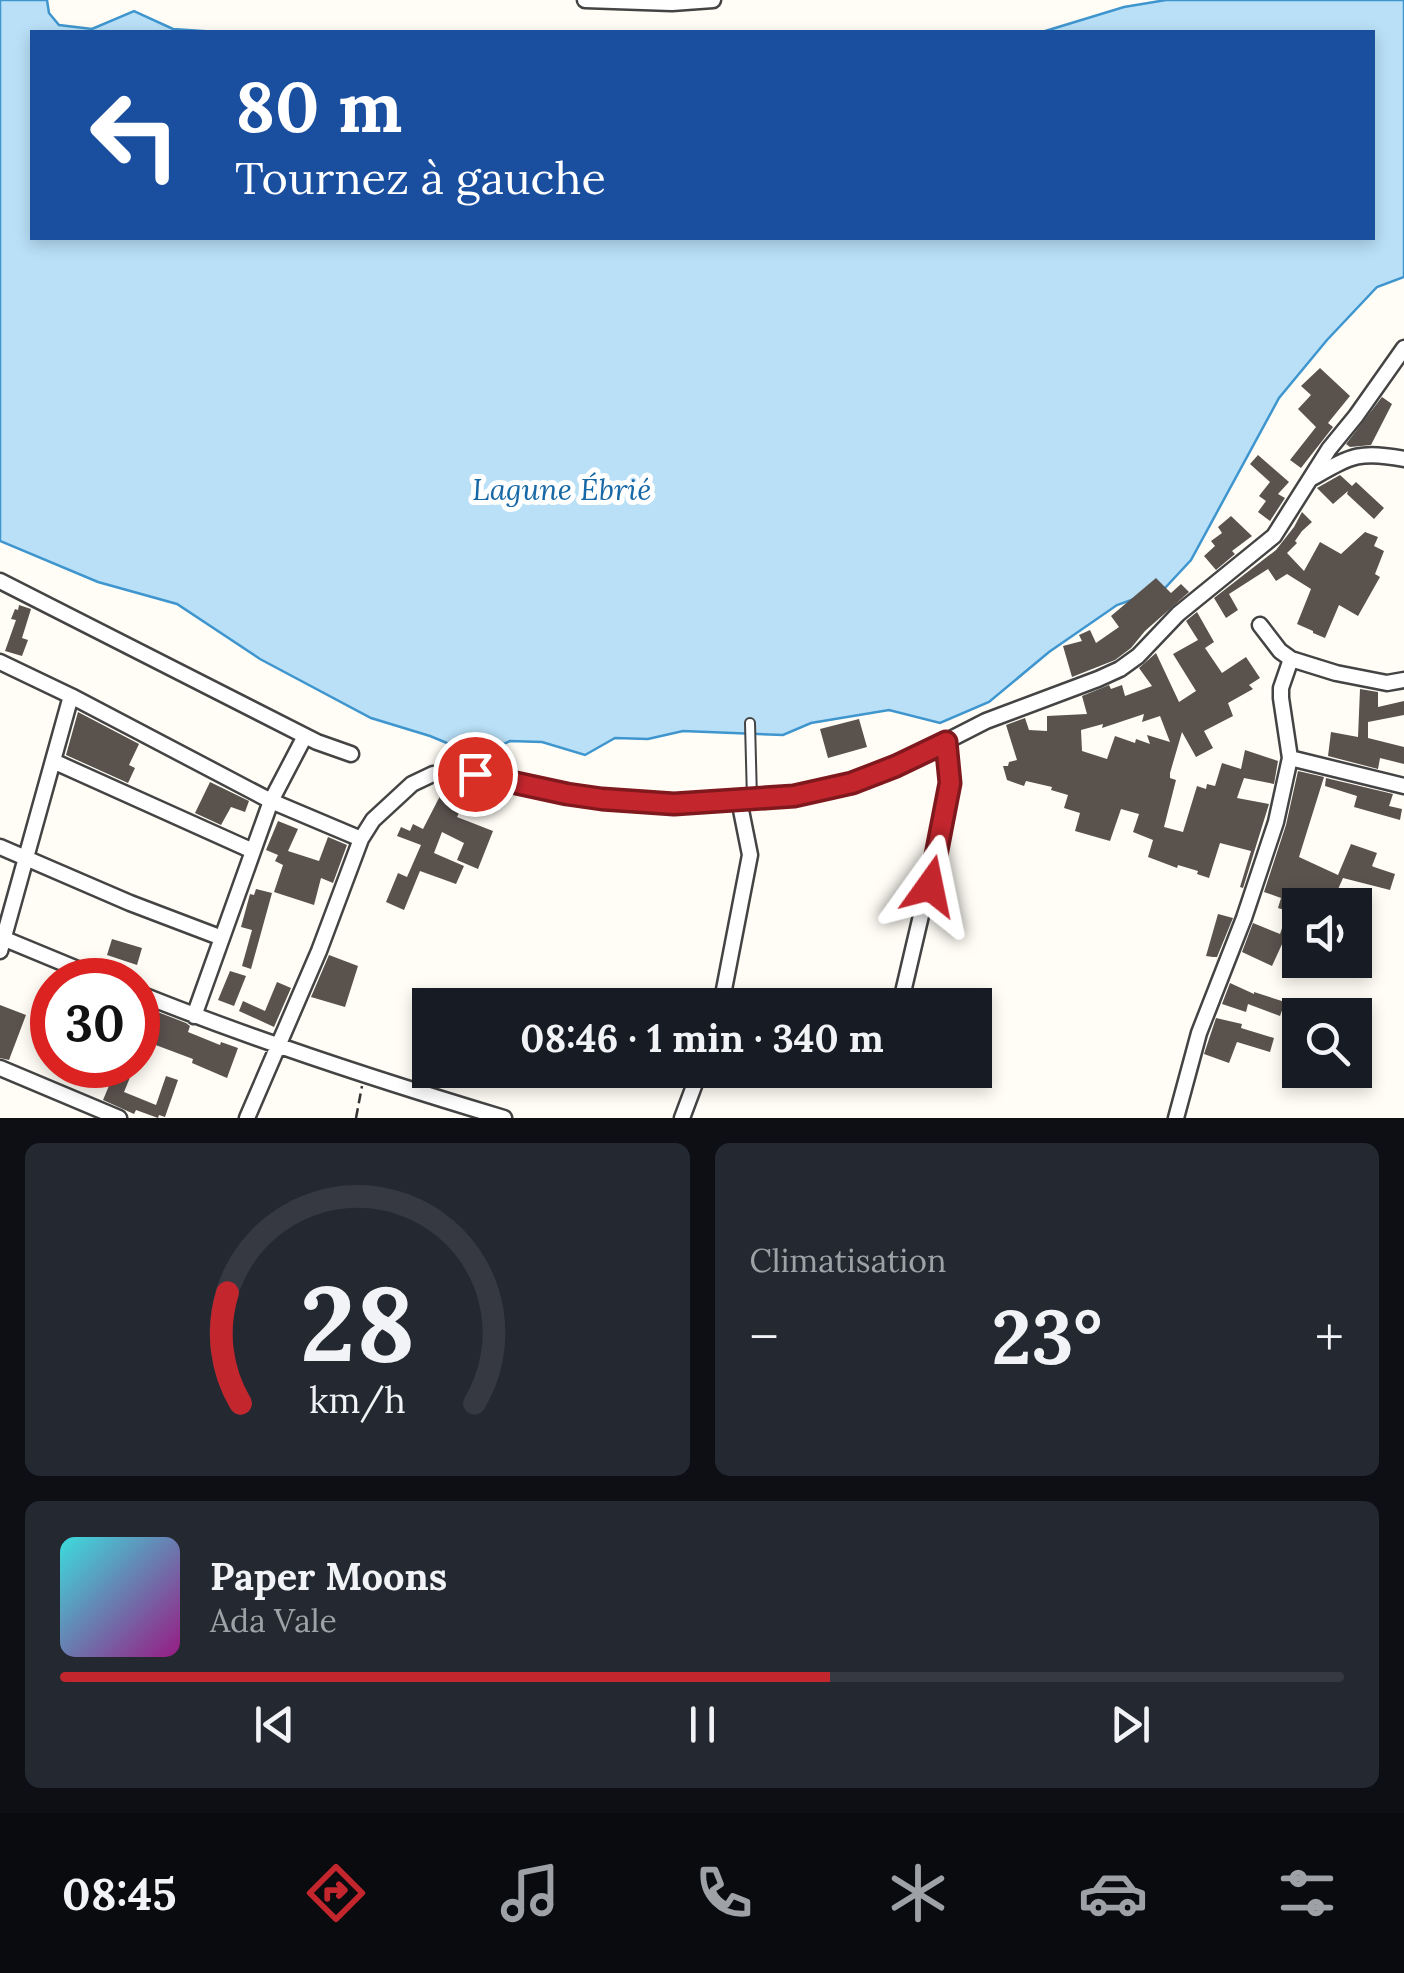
<!DOCTYPE html>
<html lang="fr">
<meta charset="utf-8">
<style>
body{margin:0;font-family:Lora,serif;background:#242831;color:#f1f3f6;height:100vh;display:flex;flex-direction:column;font-size:38px;white-space:nowrap}
*{box-sizing:border-box;margin:0}
p{font-size:32px;color:#9ea1a6}
.icon{flex:none;width:55px;height:55px;fill:none;stroke:currentColor;stroke-width:2;stroke-linecap:round;stroke-linejoin:round}
.map{position:relative;height:1118px;overflow:hidden}
.details{display:flex;flex-direction:column;gap:25px;padding:25px;background:#0d0f14;flex:1}
.details>*{flex:none}
.banner{position:absolute;left:30px;top:30px;width:1345px;height:210px;border-radius:0px;box-shadow:0 5px 15px #0003;background:#1a4fa0;color:#fff;overflow:hidden}
.tools{position:absolute;left:1282px;top:888px;display:grid;gap:20px}
.tools a{display:grid;place-items:center;width:90px;height:90px;border-radius:0px;background:#171b24;box-shadow:0 5px 15px #0003;font-size:50px}
.speed{position:absolute;left:30px;top:958px;display:flex;gap:20px;font-size:50px;font-weight:700;text-align:center}
.speed>*{display:grid;place-content:center;width:130px;height:130px;border-radius:50%;background:#171b24;box-shadow:0 5px 15px #0003;line-height:1}
.speed .limit{border:15px solid #d22;background:#fff;color:#111}
.pin{position:absolute;display:grid;place-items:center;width:85px;height:85px;color:#fff;margin:-42px;border:5px solid #fff;border-radius:50%;box-shadow:0 2px 10px #0007}
.me{position:absolute;width:110px;margin:-55px;rotate:12deg;stroke-linejoin:round;filter:drop-shadow(0 0 8px #0008)}
.turn{display:flex;align-items:center;gap:35px;height:210px;padding:0 40px;font-size:45px}
.turn .icon{width:130px;height:130px;stroke-width:2.5}
.turn b{display:block;font-size:70px;line-height:85px}
.big{font-size:75px;font-weight:800;line-height:1.1}
.details .card{flex:1;display:flex;flex-direction:column;justify-content:center;gap:15px;min-width:0;padding:0 35px;border-radius:15px;background:#242831}
.details .dial{align-items:center;gap:0}
.dial svg{height:260px;overflow:visible;fill:none;stroke:#363941;stroke-width:7;stroke-linecap:round;text-anchor:middle}
.dial text{fill:#f1f3f6;stroke:none}
.song{display:flex;align-items:center;gap:30px}
.cover{width:120px;height:120px;border-radius:15px;background:linear-gradient(135deg,hsl(180 70% 55%),hsl(310 70% 35%))}
.played{height:10px;border-radius:5px;background:linear-gradient(90deg,#c4262e 60%,#363941 60%)}
.keys{display:flex;justify-content:space-around;direction:ltr}
.heat{display:flex;justify-content:space-between;align-items:center;font-size:55px;direction:ltr}
.details .tiles{flex:1;display:grid;gap:25px;grid-template-columns:1fr 1fr}
.card:last-child{grid-column:span 2}
.trip{position:absolute;left:412px;top:988px;width:580px;height:100px;border-radius:0px;background:#171b24;box-shadow:0 5px 15px #0003;font-weight:800;line-height:100px;text-align:center}
.menu{display:flex;height:160px;justify-content:space-around;align-items:center;background:#090b0e;color:#9ea1a6}
.menu .icon{width:70px;height:70px}
.menu .on{color:#c4262e}
.menu b{font-size:45px;color:#f1f3f6}
.map>svg:first-child{display:block}
.water{fill:#b9e0f7;stroke:#3f96cf;stroke-width:2.5}
.building{fill:#5a524d;fill-rule:evenodd}
.lines{fill:none;stroke-linecap:round;stroke-linejoin:round}
.service-casing{stroke:#444;stroke-width:12}
.minor-casing{stroke:#444;stroke-width:19}
.path{stroke:#333;stroke-width:2.5;stroke-dasharray:10 5;stroke-linecap:butt}
.service{stroke:#fff;stroke-width:8}
.minor{stroke:#fff;stroke-width:14}
.route-casing{stroke:#7f191e;stroke-width:25}
.route{stroke:#c4262e;stroke-width:18}
.labels{text-anchor:middle;stroke-width:10;stroke-linejoin:round;paint-order:stroke}
.water-label{font-size:30px;font-style:italic;fill:#1768a6;stroke:#fff}
</style>
<div class="map">
<svg width="1404" height="1118" viewBox="0 0 1404 1118">
<rect width="100%" height="100%" fill="#fffdf5"/>
<path class="water" d="M0,0h47l2,13 10,12 33,4 42,-18 39,18 44,3h-185v206h1340v-206h-330l82,-25 42,-7h238v277l-27,10 -50,53 -48,58 -88,162 -26,28 -48,17 -68,47 -60,50 -49,21 -51,-13 -78,13 -28,12 -100,-4 -35,8 -33,-1 -30,17 -43,-13 -32,-1 -32,15 -48,-20 -59,-18 -111,-59 -83,-55 -79,-22 -98,-41z"/>
<path class="building" d="M1320,368l30,28 -22,27 5,4 -32,41 -11,-8 26,-33 -18,-18 13,-14 -10,-9z
M1382,397l10,7 -21,41 -21,2 -4,-3z
M1258,455l31,27 -11,12 7,4 -15,23 -12,-9 8,-11 -7,-5 11,-14 -20,-18z
M1340,475l12,11 4,-4 28,26 -10,11 -27,-25 1,-3 -15,13 -16,-16z
M1302,512l10,10 -10,9 -7,10 2,2 -10,10 17,18 16,-29 21,12 24,-22 13,5 -4,9 10,5 -9,23 5,3 -22,39 -19,-11 -14,33 -12,-5v-2l-16,-7 14,-35 -24,-15 -11,7 -8,-12 -39,25 9,16 -12,8 -12,-20 62,-48 18,-23z
M1231,516l21,20 -20,15 3,3 -19,16 -12,-14 11,-10 -4,-5 11,-8 -4,-6z
M1156,578l15,15 10,-9 8,8 -44,39 -14,17 -16,12 -43,17 -9,-31 19,-5 -3,-6 11,-5 6,13 23,-16 -8,-11z
M19,605l12,4 -9,29 6,2 -6,16 -17,-5 11,-31 -5,-1 4,-10 3,1z
M1197,612l17,30 -9,6 17,25 24,-16 14,21 -11,7 4,4 -25,14 5,13 -29,15 9,17 -17,9 -14,-25 -12,41v5l6,2 -12,47 19,5 14,-46 9,3 1,-5 8,2 7,-23 19,6 4,-19 33,11 -4,23 -30,-6 -7,20 32,6 -26,84 -3,-1 11,-36 -31,-8 -11,35 -12,-4 1,-3 -20,-6 -1,3 -29,-11 5,-17 -20,-8 6,-18 -18,-5 -11,32 -35,-10 5,-18 -16,-5 4,-13 -17,-5 1,-3 -26,-6 -2,5 -17,-6 -4,-14h5l1,-4 8,-2 -11,-35 19,-7 4,12 18,1v-15l40,-2 -5,-18 27,-11 2,4 11,-4 3,11 27,-10 -13,-18 17,-15 23,49 17,-11 -23,-37 25,-14 -12,-19zM1144,714l-2,8 18,-6 10,26 -23,-7 3,9 -14,-5 -1,4 -20,-7 -8,23 -25,-8 -1,-21 22,-6 -1,4z
M1360,689l18,3v15l26,-6v14l-36,7v16l36,9v17l-24,-6 -2,11 -50,-13 3,-24 27,5z
M78,712l61,32 -10,21 6,3 -7,15 -62,-28z
M859,719l8,28 -39,11 -8,-29z
M1298,771l26,6 -25,80 39,18 13,-31 26,9 -5,13 2,1 21,7 -5,16 -47,-12 -12,27h-31l-5,21 5,2v20l-17,-6 -11,24 -30,-14 11,-29 27,11 8,-23 -10,-3 3,-10 -17,-6 22,-67z
M1326,778l67,16 -4,12 13,3 -2,11 -46,-13 3,-11 -32,-10z
M210,782l39,19 -4,11 -14,-5 -10,18 -26,-12z
M440,796l22,11 -5,10 36,14 -15,38 -21,-9 7,-17 -22,-11 -8,21 30,13 -8,18 -36,-13 -16,39 -18,-8 12,-29 9,4 14,-32 -24,-9 4,-9 9,4 3,-7 10,5z
M278,821l20,8 -10,22 31,10 9,-24 19,8 -14,38 -12,-5 -7,27 -40,-13 9,-27 -8,-4 3,-6 -12,-5z
M256,889l16,4 -21,76 -9,-3 10,-36 -11,-3 9,-33 4,1z
M1218,914l15,4 -16,39h-4l-7,-1z
M112,939l30,9 -5,17 -30,-10z
M329,955l29,11 -13,41 -34,-10z
M230,971l16,5 -12,30 -16,-6z
M277,982l14,6 -17,39 -35,-16 4,-10 22,10z
M1230,983l24,11v-2l31,10 -5,14 -32,-12 -2,8 -24,-8z
M0,1005l26,10 -17,45 -9,-2z
M150,1009l36,14 4,3 -2,6 32,13 1,-3 17,6 -11,30 -35,-15 1,-4 -48,-18 7,-19 -6,-2z
M1216,1018l26,6 -1,4 33,10 -4,14 -33,-10 -8,21 -25,-9z
M116,1069l15,6 -7,17 32,13 10,-29 12,4 -13,37 -6,-2 -1,3 -22,-8 -2,4 -31,-14z"/>
<g class="lines">
<g class="service-casing">
<path id="service" d="M750,723l2,76"/>
</g>
<g class="minor-casing">
<path id="minor" d="M585,0l87,3 41,-3
M1312,478c39,-22 47,-28 92,-19
M0,581l317,161 34,12
M1260,625l20,26 11,8 45,14 51,10 17,-3
M0,662l71,34 200,105 90,38
M1290,758l-9,-60v-10l10,-29
M53,761l200,90
M0,847l130,56 92,35
M0,937l104,43
M0,951l71,-255
M138,993c119,48 242,88 366,125
M721,1005l29,-150 -11,-55
M900,1005l46,-196 4,-26 -4,-41
M194,1016l77,-215 34,-65
M0,1068l119,50
M247,1118l72,-167 42,-112 12,-19 39,-36 21,-10h42l92,21 35,4 72,5 120,-8 58,-13 44,-16 90,-46 112,-42 22,-10 18,-13 40,-42 96,-78 55,-87 27,-33 48,-68
M682,1118l18,-48
M1176,1118l23,-85 45,-115 32,-96 14,-64 114,28"/>
</g>
<path class="path" d="M356,1118l6,-32"/>
<use href="#service" class="service"/>
<use href="#minor" class="minor"/>
</g>
<g class="lines">
<g class="route-casing">
<path id="route" d="M475,774l92,20 35,5 72,5 120,-8 58,-13 44,-17 50,-24 4,41 -20,103"/>
</g>
<use href="#route" class="route"/>
</g>
<g class="labels">
<g class="water-label">
<text x="562" y="500">Lagune Ébrié</text>
</g>
</g>
</svg>
<div class="tools">
<a><svg class="icon" aria-label="sound" viewBox="0 0 24 24"><path d="M4 9h4l5-4v14l-5-4H4zM17 9q2 3 0 6"/></svg></a>
<a><svg class="icon" aria-label="search" viewBox="0 0 24 24"><circle cx="10" cy="10" r="6"/><path d="M15 15l6 6"/></svg></a>
</div>
<div class="speed"><div class="limit">30</div></div>
<div class="pin" style="left:475px;top:774px;background:#d93025"><svg class="icon" aria-label="arrive" viewBox="0 0 24 24"><path d="M6 21V4h12l-3 4 3 4H6"/></svg></div>
<svg class="me" style="left:930px;top:886px" viewBox="-20 -20 40 40"><path d="M0-17L14 15 0 8-14 15z" fill="#c4262e" stroke="#fff" stroke-width="4"/></svg>
<div class="trip">08:46 · 1 min · 340 m</div>
<div class="banner">
<div class="turn"><svg class="icon" aria-label="left" viewBox="0 0 24 24"><path d="M17 20v-9H6M10 6l-5 5 5 5"/></svg><div><b>80 m</b>Tournez à gauche</div></div>
</div>
</div>
<section class="details">
<div class="tiles">
<div class="card dial"><svg viewBox="0 0 100 80">
<path d="M14 69A42 42 0 1 1 86 69"/>
<path d="M14 69A42 42 0 0 1 10 35" stroke="#c4262e"/>
<text x="50" y="56" font-size="32" font-weight="700">28</text>
<text x="50" y="72" font-size="11">km/h</text>
</svg></div>
<div class="card"><p>Climatisation</p>
<div class="heat"><a>−</a><b class="big">23°</b><a>+</a></div>
</div>
<div class="card">
<div class="song"><i class="cover"></i><div><b>Paper Moons</b><p>Ada Vale</p></div></div>
<div class="played"></div>
<div class="keys"><svg class="icon" aria-label="previous" viewBox="0 0 24 24"><path d="M18 5L8 12l10 7zM5 5v14"/></svg><svg class="icon" aria-label="pause" viewBox="0 0 24 24"><path d="M8 5v14M16 5v14"/></svg><svg class="icon" aria-label="next" viewBox="0 0 24 24"><path d="M6 5l10 7-10 7zM19 5v14"/></svg></div>
</div>
</div>
</section>
<nav class="menu">
<b>08:45</b>
<svg class="icon on" aria-label="directions" viewBox="0 0 24 24"><path d="M12 3l9 9-9 9-9-9zM9 14v-3h6M13 9l2 2-2 2"/></svg>
<svg class="icon" aria-label="music" viewBox="0 0 24 24"><path d="M9 18V5l10-2v13"/><circle cx="6" cy="18" r="3"/><circle cx="16" cy="16" r="3"/></svg>
<svg class="icon" aria-label="phone" viewBox="0 0 24 24"><path d="M5 4h4l2 5-3 2q2 4 5 5l2-3 5 2v4C11 20 4 13 5 4z"/></svg>
<svg class="icon" aria-label="climate" viewBox="0 0 24 24"><path d="M12 3v18M4 7l16 10M4 17L20 7"/></svg>
<svg class="icon" aria-label="car" viewBox="0 0 24 24"><path d="M5 17H2v-5l4-1 3-4h7l3 4 3 1v5h-3M9 17h6M6 11h13"/><circle cx="7" cy="17" r="2"/><circle cx="17" cy="17" r="2"/></svg>
<svg class="icon" aria-label="filters" viewBox="0 0 24 24"><path d="M4 7h16M4 17h16"/><circle cx="9" cy="7" r="2"/><circle cx="15" cy="17" r="2"/></svg>
</nav>
